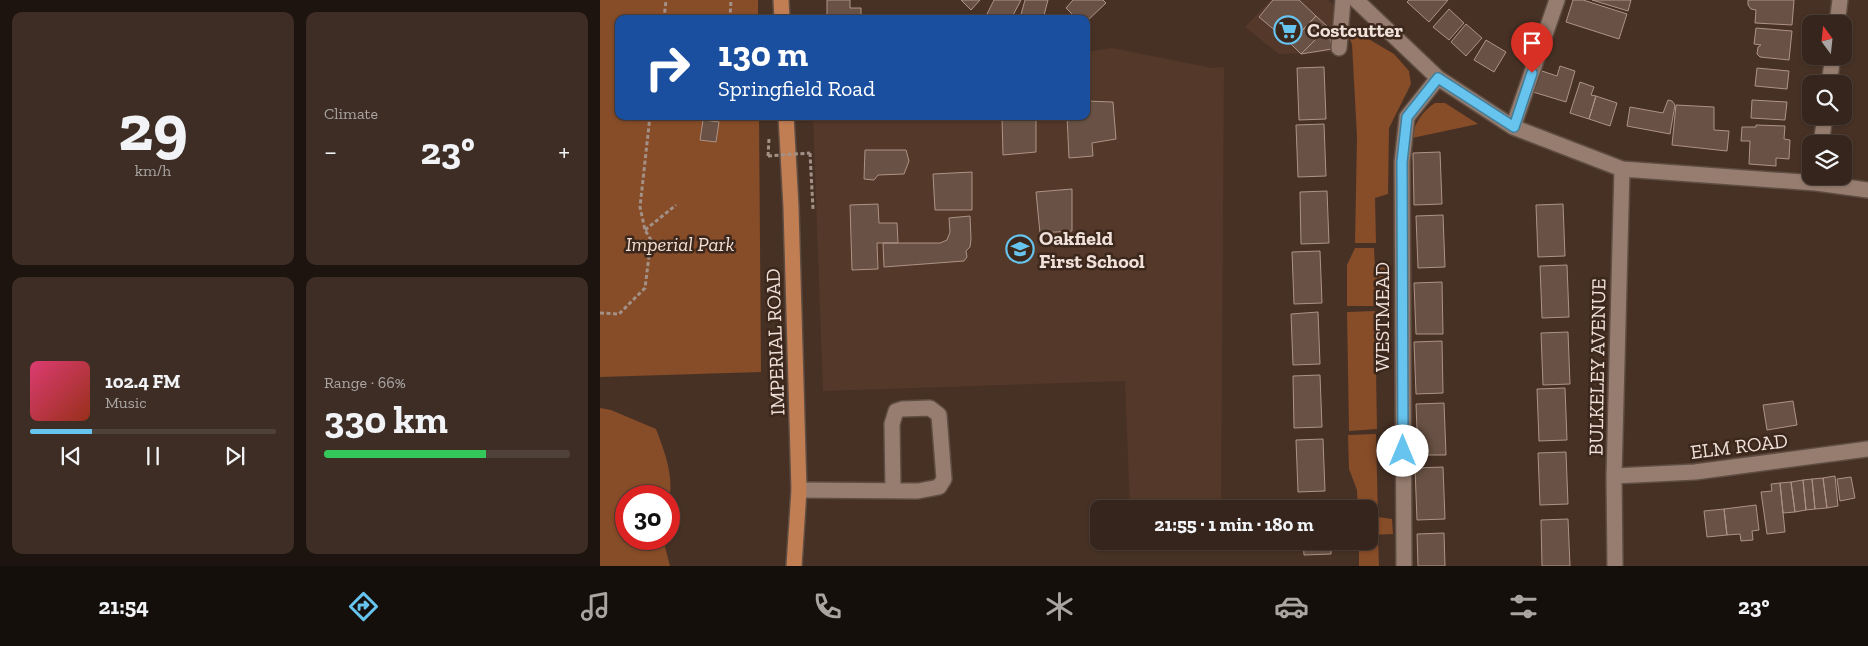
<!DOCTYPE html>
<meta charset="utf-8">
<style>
body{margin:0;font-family:"Zilla Slab",serif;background:#3d2d25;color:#f1f3f6;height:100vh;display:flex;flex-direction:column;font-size:19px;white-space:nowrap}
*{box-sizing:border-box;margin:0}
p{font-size:16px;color:#aaa5a3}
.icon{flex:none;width:28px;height:28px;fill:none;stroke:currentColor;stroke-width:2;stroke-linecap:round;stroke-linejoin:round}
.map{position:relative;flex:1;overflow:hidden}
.details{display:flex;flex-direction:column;gap:12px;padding:12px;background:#1d140f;width:600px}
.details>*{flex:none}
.banner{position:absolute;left:15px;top:15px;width:475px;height:105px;border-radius:10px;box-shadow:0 1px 4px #0004,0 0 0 1px #4f423b;background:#1a4fa0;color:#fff;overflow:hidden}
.needle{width:32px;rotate:345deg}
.controls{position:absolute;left:1202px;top:15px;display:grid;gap:10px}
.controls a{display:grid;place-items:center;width:50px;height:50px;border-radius:10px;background:#35251c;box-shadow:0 1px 4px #0004,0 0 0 1px #4f423b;font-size:25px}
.speed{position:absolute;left:15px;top:485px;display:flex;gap:10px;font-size:25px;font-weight:700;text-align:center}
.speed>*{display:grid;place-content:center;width:65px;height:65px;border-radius:50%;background:#35251c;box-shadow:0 1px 4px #0004,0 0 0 1px #4f423b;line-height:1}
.speed .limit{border:8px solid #d22;background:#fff;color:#111}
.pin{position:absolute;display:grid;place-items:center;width:42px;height:42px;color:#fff;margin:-51px -21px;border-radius:50% 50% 50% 0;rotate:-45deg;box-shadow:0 0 5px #0007}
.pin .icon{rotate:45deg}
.me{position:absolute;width:55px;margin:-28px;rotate:0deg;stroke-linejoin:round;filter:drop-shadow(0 0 4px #0008)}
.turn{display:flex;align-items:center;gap:18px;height:105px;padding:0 20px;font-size:22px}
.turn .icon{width:65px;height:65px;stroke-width:2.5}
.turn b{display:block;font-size:35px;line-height:42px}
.big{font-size:38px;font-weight:700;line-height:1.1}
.details .widget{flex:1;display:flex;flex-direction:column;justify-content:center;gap:8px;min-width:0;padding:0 18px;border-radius:10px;background:#3d2d25}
.details .dial{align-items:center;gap:0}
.dial b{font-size:65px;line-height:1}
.song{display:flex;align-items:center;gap:15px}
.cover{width:60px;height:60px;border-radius:8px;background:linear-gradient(135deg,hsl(340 70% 55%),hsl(10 70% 35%))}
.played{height:5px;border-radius:2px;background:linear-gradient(90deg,#67c4ef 25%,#4f423b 25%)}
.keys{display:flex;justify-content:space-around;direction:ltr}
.heat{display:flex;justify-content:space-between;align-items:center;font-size:28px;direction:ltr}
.charge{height:8px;border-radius:4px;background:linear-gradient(90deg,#34c759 66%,#4f423b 0)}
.details .tiles{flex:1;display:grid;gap:12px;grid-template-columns:repeat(2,1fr)}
.trip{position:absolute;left:490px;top:500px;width:288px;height:50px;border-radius:10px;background:#35251c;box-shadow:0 1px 4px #0004,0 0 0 1px #4f423b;font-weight:700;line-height:50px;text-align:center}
.menu{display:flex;height:80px;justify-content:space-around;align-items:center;background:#150f0b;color:#aaa5a3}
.menu .icon{width:35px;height:35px}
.menu .current{color:#67c4ef}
.menu b{font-size:22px;color:#f1f3f6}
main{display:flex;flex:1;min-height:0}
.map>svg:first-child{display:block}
.built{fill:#543829}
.green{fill:#874c28}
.building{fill:#695245;stroke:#ad9385}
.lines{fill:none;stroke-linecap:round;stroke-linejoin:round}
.minor-casing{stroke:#5f4d43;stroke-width:18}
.major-casing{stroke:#5f4d43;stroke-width:18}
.path{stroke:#a39187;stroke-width:3;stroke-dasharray:4 2.5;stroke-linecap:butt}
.minor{stroke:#967d6f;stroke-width:15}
.major{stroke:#c27e53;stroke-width:15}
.path-bridge{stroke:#a39187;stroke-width:3;stroke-dasharray:4 2.5;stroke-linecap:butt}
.route-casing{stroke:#437f9b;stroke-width:12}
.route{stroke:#67c4ef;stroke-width:9}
.labels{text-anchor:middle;stroke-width:5;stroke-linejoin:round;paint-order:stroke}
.poi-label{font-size:20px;font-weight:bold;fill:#efe1d9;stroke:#3c271c;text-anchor:start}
.park-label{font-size:20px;font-style:italic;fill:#f4e0d5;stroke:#3c271c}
.street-label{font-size:20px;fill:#efe1d9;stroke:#3c271c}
</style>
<main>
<section class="details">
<div class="tiles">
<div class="widget dial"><b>29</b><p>km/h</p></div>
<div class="widget"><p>Climate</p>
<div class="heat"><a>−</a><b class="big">23°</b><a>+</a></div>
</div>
<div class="widget">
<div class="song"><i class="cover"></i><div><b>102.4 FM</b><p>Music</p></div></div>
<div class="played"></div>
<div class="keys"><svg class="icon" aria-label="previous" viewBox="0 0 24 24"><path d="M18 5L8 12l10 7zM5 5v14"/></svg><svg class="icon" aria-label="pause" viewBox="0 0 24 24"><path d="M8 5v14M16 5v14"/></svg><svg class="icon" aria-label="next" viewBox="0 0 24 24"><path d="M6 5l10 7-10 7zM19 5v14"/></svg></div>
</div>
<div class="widget"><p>Range · 66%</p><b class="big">330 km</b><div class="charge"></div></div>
</div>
</section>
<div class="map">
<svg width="1268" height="566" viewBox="0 0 1268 566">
<rect width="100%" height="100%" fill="#473125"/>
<path class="built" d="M671,0h57l13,11 -8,41 -54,2 -34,-27z
M512,48l100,20 12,-1 -3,442h-91l-5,-128 -302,10 -10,-275h273v-64z"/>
<path class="green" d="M0,0h158v19h-139v97h140l2,256 -161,5z
M743,24l51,30 15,17 2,13 -22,44 -1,66 -13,4 1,45h-21l2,-106 -5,-93z
M835,103h10l33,21 -66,14c2,-14 10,-27 23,-35z
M755,248h19l1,19 13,1c3,11 0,19 -12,21l-1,17h-28v-41z
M775,311l2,118 -28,2 -2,-119z
M0,408l11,2 45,19c9,24 18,46 13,72v-5h-43v43h37l7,27h-70z
M776,434l2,83 14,2 1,15 -24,1v-26h-11l-1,-19 -8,-21 -1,-34z
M769,538h9l1,28h-20v-25h10z"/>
<path class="building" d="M227,0h23v8h11v11h-34z
M361,0h19l-9,10z
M394,0h27l-10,19h-15l-9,-5z
M425,0h23l-5,19 -23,-1z
M473,0h30l3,3 -20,19v-3h-9l-11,-11z
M673,0h26l17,16 -26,27 -31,-26z
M809,0h39l-19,22 -22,-20z
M973,0h10l44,14 -8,25 -53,-17z
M992,0h39l-3,11z
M1148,0h46l-2,25 -37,-2 1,-13 -5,-1 -3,-4z
M849,9l15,14 -15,17 -16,-13z
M716,16l12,11 -27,27 -11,-11z
M866,24l16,14 -16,18 -15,-14z
M728,27l4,22 -31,5z
M1156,28l36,3 -3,29 -29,-3 -3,-3 1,-7 3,-2 -7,-1z
M886,40l20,12 -12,20 -20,-12z
M960,66l15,5 -9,31 -33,-10 6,-22 18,6z
M724,67l2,52 -27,1 -2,-52z
M1157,68l32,3 -2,18 -32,-3z
M980,82l14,5 -3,8 5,1 -7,23 -19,-6z
M996,96l21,7 -7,23 -21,-7z
M1068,100l4,1 3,4 -5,29 -43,-8 3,-19 33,6z
M1152,100l35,2 -2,18 -34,-2z
M486,101l27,1 3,37 -24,4 1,13 -24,2 -2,-42h19z
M1076,105l38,2v23l15,1 -2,20 -55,-6z
M402,118h34v34l-33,3z
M103,120l16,2 -3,20 -16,-2z
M724,124l2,52 -28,1 -2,-52z
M1156,125l29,1 -1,13 6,1 -1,19 -13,-1v8l-27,-2 1,-23h-9l1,-14h14z
M265,150h41l3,11 -5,13 -26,1 -4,5 -10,-1z
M840,152l2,52 -28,1 -1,-52z
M372,172v38h-37l-2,-36z
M472,189v42l-32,2 -4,-41z
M727,191l2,52 -28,1 -1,-52z
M278,204l1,19h18l1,20h-21l1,26 -26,1 -2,-65z
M963,204l2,52 -27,1 -2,-52z
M843,215l2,52 -27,1 -2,-52z
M370,216l1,23 -1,8 -4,4 1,6 -3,4 -80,6 -1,-24h57l7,-3 3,-8 -1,-14z
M720,251l2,52 -28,1 -2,-52z
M967,265l2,52 -27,1 -2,-52z
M842,282l1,52h-27l-2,-51z
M718,312l2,52 -27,1 -2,-51z
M968,332l2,52 -27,1 -2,-52z
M842,341l1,52 -27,1 -2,-52z
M720,375l2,52 -28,1 -1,-52z
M965,388l2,52 -28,1 -2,-52z
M1193,401l4,24 -30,5 -4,-25z
M844,403l2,52h-28l-2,-51z
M723,439l2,52 -27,1 -2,-52z
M966,452l2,52 -28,1 -2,-52z
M843,467l2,52 -28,1 -2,-52z
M1235,476l3,30 -11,2 -4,-30z
M1251,477l4,21 -15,3 -3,-22z
M1223,478l4,30 -12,1 -3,-30z
M1212,479l3,30 -9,1 -3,-30z
M1203,480l3,30 -11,2 -4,-30z
M1191,482l4,30 -12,1 -3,-30z
M1180,483l5,49 -18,2 -6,-42 11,-1 -1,-7z
M729,502l1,7h-28v-6z
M1156,505l3,25 -7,1 1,9 -12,1 -1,-7 -13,1 -3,-26z
M1124,509l3,26 -20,2 -3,-26z
M968,519l2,47h-28l-1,-46z
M844,533l1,33h-27l-1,-32z
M703,541h28v13l-27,1z"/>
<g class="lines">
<g class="minor-casing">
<path id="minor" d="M756,0l82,78 75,49 109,42 194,14 52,7
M1237,24l3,-24
M739,48l4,-48
M1229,84l4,-28
M913,127l44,-127
M1221,144l4,-28
M1014,476l81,-4 173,-23
M199,490l119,1 21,-4 5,-8 -5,-64 -9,-7 -28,1 -6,2 -4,13 1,66
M804,566l-2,-404 5,-45 31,-39
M1015,566l-1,-90 8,-307"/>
</g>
<g class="major-casing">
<path id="major" d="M181,0l1,19
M186,116l5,91 8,283 -5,76"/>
</g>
<path class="path" d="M64,19l2,-19
M130,19l1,-19
M210,153l3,56
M168,156l1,-17
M45,230l31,-25
M0,313l19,1 26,-26 6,-48 -6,-10 -5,-23 10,-91"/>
<use href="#minor" class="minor"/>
<use href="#major" class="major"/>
<path class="path-bridge" d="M168,156l42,-3"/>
</g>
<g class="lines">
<g class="route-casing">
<path id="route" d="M803,451l-1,-289 5,-45 31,-39 76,49 18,-54"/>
</g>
<use href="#route" class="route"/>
</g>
<defs>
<g id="supermarket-ring" transform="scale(1.4375)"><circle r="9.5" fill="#3c271c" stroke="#67c4ef" stroke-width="1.5"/><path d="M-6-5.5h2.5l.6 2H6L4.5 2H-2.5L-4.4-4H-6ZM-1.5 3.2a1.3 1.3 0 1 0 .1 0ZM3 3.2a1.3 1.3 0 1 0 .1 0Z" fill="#67c4ef"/></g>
<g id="school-ring" transform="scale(1.4375)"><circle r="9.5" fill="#3c271c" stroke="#67c4ef" stroke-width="1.5"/><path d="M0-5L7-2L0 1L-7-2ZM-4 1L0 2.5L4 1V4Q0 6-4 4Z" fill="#67c4ef"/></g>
</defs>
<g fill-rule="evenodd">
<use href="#supermarket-ring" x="688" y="30"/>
<use href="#school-ring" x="420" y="249"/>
</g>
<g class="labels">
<g class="poi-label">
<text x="707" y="37">Costcutter</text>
<text x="439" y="245">Oakfield<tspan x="439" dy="23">First School</tspan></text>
</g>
<g class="park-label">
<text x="80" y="251">Imperial Park</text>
</g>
<g class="street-label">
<text transform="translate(782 317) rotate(-90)" y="7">WESTMEAD</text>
<text transform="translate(175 342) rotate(-92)" y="7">IMPERIAL ROAD</text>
<text transform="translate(997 367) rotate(-89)" y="7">BULKELEY AVENUE</text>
<text transform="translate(1139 446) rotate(-7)" y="7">ELM ROAD</text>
</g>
</g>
</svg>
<div class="controls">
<a><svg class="needle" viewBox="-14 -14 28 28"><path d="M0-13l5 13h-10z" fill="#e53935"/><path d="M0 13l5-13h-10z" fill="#aaa5a3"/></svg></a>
<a><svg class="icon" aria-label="search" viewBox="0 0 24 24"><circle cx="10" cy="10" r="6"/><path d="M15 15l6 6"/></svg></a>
<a><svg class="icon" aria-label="layers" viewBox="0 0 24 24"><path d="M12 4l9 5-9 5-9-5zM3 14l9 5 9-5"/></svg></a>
</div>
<div class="speed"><div class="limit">30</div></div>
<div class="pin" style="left:932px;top:73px;background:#d93025"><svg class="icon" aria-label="arrive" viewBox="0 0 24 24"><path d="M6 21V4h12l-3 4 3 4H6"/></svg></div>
<svg class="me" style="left:803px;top:451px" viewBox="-20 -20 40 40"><circle r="19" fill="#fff"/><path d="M0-13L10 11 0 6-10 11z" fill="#67c4ef"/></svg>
<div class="trip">21:55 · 1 min · 180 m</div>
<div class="banner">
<div class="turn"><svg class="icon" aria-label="right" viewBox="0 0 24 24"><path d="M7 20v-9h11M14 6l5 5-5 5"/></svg><div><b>130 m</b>Springfield Road</div></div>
</div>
</div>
</main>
<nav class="menu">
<b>21:54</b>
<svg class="icon current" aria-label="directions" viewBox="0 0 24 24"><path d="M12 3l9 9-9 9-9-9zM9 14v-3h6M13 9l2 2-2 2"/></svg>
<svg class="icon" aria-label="music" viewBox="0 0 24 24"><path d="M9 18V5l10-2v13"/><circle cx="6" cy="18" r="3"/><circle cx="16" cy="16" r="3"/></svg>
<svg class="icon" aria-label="phone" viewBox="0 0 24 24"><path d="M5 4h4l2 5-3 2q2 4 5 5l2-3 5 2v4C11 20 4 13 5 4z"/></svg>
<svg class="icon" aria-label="climate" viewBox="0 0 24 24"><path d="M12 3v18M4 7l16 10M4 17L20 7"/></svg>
<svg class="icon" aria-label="car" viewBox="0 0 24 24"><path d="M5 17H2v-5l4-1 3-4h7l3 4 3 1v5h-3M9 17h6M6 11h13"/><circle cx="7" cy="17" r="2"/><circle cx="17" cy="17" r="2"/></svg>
<svg class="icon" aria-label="filters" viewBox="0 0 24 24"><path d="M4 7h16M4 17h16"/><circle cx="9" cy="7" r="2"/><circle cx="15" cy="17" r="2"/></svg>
<b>23°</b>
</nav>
